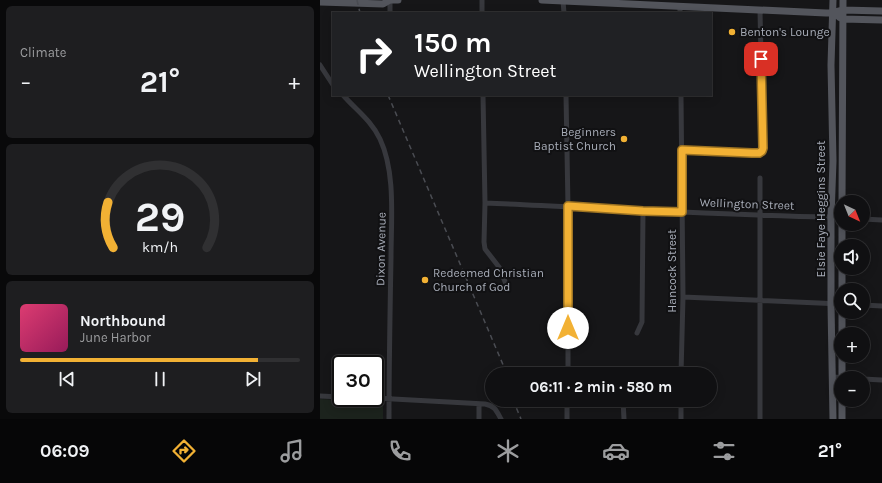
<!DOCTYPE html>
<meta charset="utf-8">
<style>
body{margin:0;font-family:Karla,sans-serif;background:#1e1e20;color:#f1f3f6;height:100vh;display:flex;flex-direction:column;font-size:15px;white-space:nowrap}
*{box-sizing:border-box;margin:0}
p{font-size:13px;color:#9c9d9f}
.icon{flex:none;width:22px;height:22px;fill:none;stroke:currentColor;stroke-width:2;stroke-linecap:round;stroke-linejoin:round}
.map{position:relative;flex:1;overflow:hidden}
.side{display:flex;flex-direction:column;gap:6px;padding:6px;background:#09090a;width:320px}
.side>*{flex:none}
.guide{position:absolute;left:12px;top:12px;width:380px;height:84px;border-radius:0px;box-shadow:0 2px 10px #0003,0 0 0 1px #303032;background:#202124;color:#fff;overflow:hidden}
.needle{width:26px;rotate:137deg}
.fabs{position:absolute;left:514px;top:195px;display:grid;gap:8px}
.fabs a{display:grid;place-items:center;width:36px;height:36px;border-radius:50%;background:#101012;box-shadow:0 2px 10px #0003,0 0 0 1px #303032;font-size:20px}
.speed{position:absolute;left:12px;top:355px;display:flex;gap:8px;font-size:20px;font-weight:700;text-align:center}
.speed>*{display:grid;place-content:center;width:52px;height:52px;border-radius:50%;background:#101012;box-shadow:0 2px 10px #0003,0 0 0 1px #303032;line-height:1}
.speed .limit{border:2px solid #111;border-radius:6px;background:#fff;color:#111}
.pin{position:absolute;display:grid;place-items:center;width:34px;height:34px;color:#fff;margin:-17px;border-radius:8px;box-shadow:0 2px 6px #0006}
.me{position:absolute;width:44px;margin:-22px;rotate:0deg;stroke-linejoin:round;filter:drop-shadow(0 0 3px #0008)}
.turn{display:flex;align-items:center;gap:14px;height:84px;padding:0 16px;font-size:18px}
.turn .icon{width:52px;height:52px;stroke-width:2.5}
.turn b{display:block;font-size:28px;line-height:34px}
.big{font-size:30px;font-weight:700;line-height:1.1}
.side .widget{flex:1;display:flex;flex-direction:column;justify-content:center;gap:6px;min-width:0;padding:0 14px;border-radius:6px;background:#1e1e20}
.side .dial{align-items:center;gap:0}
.dial svg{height:104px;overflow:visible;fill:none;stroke:#303032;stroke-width:7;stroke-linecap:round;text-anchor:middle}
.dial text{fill:#f1f3f6;stroke:none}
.song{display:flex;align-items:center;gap:12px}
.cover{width:48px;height:48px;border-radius:6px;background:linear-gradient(135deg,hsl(340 70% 55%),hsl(330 70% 35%))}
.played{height:4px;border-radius:2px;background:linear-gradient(90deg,#f2b134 85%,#303032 85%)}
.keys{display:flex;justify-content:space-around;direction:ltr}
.heat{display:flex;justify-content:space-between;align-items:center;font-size:22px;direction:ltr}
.trip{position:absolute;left:165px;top:367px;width:232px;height:40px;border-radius:20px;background:#101012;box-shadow:0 2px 10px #0003,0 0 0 1px #303032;font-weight:700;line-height:40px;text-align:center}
.menu{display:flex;height:64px;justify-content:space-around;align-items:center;background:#060607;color:#9c9d9f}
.menu .icon{width:28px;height:28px}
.menu .active{color:#f2b134}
.menu b{font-size:18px;color:#f1f3f6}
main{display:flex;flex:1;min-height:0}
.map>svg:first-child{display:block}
.green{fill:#1c231d}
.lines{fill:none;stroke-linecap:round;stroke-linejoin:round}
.minor{stroke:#37383d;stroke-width:5}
.major{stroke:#53555c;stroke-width:7}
.rail{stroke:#4a4c52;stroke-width:1.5;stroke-dasharray:5 4;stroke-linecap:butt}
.route-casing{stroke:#9d7322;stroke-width:10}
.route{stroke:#f2b134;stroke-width:7}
.poi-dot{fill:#f2b134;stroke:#111113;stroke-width:1.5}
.labels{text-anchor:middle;stroke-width:4;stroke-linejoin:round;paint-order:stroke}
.poi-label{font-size:12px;fill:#a8adb8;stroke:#111113;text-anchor:start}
.street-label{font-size:12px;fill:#a8adb8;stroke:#111113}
</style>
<main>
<section class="side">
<div class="widget"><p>Climate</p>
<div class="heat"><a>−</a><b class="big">21°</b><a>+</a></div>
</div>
<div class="widget dial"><svg viewBox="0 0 100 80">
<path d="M14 69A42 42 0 1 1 86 69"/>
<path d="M14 69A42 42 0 0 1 10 34" stroke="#f2b134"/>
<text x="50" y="56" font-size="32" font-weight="700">29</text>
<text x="50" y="72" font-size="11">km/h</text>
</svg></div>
<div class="widget">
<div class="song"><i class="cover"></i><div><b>Northbound</b><p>June Harbor</p></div></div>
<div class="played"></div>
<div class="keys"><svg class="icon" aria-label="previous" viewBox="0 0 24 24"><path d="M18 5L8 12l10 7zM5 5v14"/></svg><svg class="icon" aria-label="pause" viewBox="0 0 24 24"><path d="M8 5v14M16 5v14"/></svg><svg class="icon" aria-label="next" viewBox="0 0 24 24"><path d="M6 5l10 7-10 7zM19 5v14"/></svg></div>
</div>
</section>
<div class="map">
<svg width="562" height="419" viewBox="0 0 562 419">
<rect width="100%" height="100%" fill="#161618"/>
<path class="green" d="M0,399l63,4v16h-63z"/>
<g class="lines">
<path class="minor" d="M70,0v13
M243,1l1,12
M360,6v7
M162,13v-13
M0,65l13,20
M23,95c13,15 28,25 37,44 16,34 11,81 11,119 -1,54 -2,107 -2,161
M163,95l2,108 -1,39 1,7 14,18 7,17
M246,95l2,112v167
M362,150l70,3h7l3,-2 1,-3 -3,-137
M165,203c115,5 231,12 346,14l10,2
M543,219l19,1
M363,297l158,7
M543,305l19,1
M317,333l5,-11 1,-111
M361,374l2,-77 -2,-202
M513,377l15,1
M543,379l19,1
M0,396l21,1
M55,398l110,6c10,2 11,6 16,15
M303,400l1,19
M361,400v19
M159,404v15
M247,419v-19
M440,419v-241"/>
<path class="major" d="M222,0l284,13h6l11,-3 39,1
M513,0l-2,65 2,96 -2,56v87l2,115
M0,2l63,2 7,-4h8
M519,17l4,2 39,1
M522,202l1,-202
M522,224v22
M522,268v22
M522,312v22
M522,356v22
M522,419v-19"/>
<path class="rail" d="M37,0l3,13
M68,95l119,279
M193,400l8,19"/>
</g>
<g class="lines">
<g class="route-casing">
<path id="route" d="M248,328v-122l75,5 39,1v-62l70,3h7l3,-2 1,-3 -2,-89"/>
</g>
<use href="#route" class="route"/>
</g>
<g class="poi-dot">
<circle cx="412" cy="32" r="4"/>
<circle cx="304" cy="139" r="4"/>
<circle cx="105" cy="280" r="4"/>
</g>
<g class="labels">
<g class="poi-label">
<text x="420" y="36">Benton's Lounge</text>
<text x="296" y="136" text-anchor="end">Beginners<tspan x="296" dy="14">Baptist Church</tspan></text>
<text x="113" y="277">Redeemed Christian<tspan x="113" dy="14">Church of God</tspan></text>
</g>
<g class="street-label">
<text transform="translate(427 204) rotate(2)" y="4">Wellington Street</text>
<text transform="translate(501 209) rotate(-90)" y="4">Elsie Faye Heggins Street</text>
<text transform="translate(61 249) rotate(-89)" y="4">Dixon Avenue</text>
<text transform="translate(352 271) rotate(-90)" y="4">Hancock Street</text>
</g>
</g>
</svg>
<div class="fabs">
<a><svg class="needle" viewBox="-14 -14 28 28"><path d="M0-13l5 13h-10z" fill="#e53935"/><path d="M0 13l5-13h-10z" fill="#9c9d9f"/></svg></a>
<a><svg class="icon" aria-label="sound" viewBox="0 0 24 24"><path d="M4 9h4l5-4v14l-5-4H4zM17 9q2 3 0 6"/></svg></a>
<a><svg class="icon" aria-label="search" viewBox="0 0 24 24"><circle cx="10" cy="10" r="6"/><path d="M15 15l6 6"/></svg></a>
<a>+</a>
<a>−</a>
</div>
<div class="speed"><div class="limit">30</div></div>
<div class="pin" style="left:441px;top:59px;background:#d93025"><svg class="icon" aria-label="arrive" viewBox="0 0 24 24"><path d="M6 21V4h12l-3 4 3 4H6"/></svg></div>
<svg class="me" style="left:248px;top:328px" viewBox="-20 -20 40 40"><circle r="19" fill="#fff"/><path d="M0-13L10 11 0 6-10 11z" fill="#f2b134"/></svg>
<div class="trip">06:11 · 2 min · 580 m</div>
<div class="guide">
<div class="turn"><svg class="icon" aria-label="right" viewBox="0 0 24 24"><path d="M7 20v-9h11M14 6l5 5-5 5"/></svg><div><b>150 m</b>Wellington Street</div></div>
</div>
</div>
</main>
<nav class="menu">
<b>06:09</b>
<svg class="icon active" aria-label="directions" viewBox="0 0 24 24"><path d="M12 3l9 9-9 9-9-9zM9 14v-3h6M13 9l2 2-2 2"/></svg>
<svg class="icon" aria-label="music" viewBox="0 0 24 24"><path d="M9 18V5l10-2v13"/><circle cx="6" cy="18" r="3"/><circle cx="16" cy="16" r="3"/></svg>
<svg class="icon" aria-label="phone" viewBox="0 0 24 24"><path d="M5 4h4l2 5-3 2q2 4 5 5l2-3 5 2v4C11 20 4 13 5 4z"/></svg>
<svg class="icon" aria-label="climate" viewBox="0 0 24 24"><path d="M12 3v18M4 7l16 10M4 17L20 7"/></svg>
<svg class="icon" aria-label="car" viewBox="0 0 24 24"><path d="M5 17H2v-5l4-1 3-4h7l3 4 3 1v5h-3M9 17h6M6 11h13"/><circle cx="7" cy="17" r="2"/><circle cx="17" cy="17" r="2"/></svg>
<svg class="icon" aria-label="filters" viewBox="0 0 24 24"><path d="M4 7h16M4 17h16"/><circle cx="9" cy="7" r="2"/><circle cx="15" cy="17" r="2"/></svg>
<b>21°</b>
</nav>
